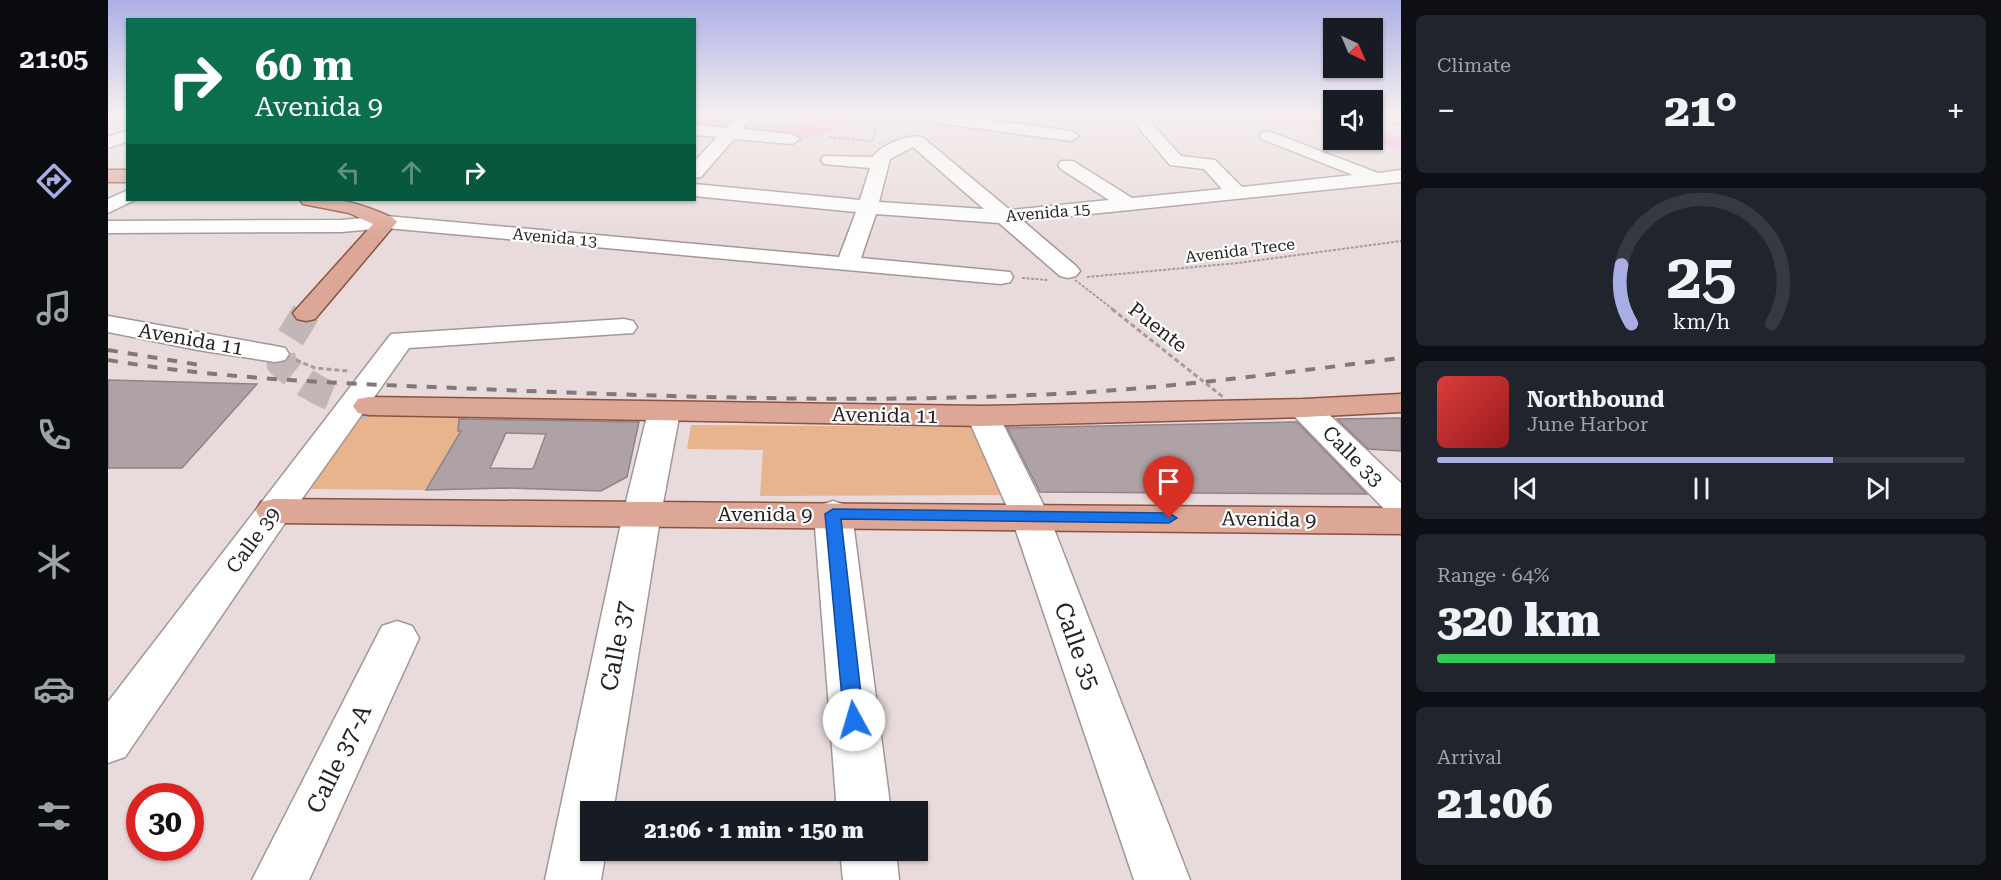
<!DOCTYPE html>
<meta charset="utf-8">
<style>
body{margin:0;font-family:"Roboto Serif",serif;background:#20242c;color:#f1f3f6;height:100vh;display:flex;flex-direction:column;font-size:22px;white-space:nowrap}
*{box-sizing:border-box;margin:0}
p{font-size:20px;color:#9ea1a6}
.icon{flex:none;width:33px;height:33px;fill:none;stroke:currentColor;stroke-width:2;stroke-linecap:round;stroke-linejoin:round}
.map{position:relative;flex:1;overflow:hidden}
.side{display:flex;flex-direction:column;gap:15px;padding:15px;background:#0d0f14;width:600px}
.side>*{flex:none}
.guide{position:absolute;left:18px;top:18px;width:570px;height:183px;border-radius:0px;box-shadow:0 2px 4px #0004;background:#0b6e4f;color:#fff;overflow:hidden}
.needle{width:39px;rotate:136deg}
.fabs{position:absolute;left:1215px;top:18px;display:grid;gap:12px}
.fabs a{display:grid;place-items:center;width:60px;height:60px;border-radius:0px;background:#171b24;box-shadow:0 2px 4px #0004;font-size:30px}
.speed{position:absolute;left:18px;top:783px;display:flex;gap:12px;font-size:30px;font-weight:700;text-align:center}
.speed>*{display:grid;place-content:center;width:78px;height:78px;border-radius:50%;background:#171b24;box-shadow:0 2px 4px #0004;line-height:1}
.speed .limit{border:9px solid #d22;background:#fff;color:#111}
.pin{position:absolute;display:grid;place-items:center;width:51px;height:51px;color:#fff;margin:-62px -26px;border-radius:50% 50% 50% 0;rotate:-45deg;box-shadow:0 0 6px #0007}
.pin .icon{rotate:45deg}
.me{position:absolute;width:66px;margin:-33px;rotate:354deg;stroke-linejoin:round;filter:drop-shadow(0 0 4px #0008)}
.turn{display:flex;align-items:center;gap:21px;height:126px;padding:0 30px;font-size:27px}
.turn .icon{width:78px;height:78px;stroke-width:2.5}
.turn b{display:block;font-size:42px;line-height:51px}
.lanes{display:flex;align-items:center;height:57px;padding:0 30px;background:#0003;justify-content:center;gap:30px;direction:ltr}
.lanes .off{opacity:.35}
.big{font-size:45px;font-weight:800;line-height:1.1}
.side .tile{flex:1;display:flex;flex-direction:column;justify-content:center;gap:9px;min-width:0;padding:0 21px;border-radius:9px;background:#20242c}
.side .dial{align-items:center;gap:0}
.dial svg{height:156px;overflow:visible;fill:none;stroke:#363941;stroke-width:7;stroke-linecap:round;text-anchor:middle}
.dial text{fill:#f1f3f6;stroke:none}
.song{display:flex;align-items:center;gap:18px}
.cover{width:72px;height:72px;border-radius:9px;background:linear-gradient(135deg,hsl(0 70% 55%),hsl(0 70% 35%))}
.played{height:6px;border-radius:3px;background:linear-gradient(90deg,#a8ade4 75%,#363941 75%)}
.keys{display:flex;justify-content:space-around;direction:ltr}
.heat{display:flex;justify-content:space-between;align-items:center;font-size:33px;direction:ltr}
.charge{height:9px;border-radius:4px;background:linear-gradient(90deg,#34c759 64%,#363941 0)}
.trip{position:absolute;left:472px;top:801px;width:348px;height:60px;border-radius:0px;background:#171b24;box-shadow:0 2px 4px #0004;font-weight:800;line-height:60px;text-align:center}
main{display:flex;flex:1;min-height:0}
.menu{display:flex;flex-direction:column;width:108px;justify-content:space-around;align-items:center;background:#090b0e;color:#9ea1a6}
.menu .icon{width:42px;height:42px}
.menu .on{color:#a8ade4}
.menu b{font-size:27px;color:#f1f3f6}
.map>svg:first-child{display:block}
.green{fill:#e7b48d}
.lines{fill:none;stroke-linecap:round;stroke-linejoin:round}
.river{fill:#f5a9e2;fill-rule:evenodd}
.building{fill:#afa2a6;stroke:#908488;stroke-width:1.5;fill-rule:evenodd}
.major-tunnel{stroke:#c2b6b6;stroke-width:29;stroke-dasharray:29 15;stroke-linecap:butt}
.minor-casing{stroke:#a39696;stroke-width:3}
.major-casing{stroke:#8c5240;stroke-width:3}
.path-far1{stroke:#a69c9c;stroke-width:2;stroke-dasharray:3 1.5;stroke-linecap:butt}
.path{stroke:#a69c9c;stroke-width:3;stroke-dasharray:5 3;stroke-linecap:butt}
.minor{fill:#fff;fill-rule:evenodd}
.major{fill:#dca797;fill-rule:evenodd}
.rail{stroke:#817979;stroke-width:4;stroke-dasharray:10 10;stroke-linecap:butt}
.path-bridge-far1{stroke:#a69c9c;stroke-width:2;stroke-dasharray:3 1.5;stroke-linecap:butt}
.path-bridge{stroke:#a69c9c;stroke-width:3;stroke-dasharray:5 3;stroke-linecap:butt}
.route{fill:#1a73e8;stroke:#114b97;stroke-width:1.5}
.labels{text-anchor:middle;stroke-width:4.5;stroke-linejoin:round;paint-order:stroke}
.far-street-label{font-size:16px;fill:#242020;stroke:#fff}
.street-label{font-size:20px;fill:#242020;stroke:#fff}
.near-street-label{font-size:24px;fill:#242020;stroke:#fff}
</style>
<main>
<nav class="menu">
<b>21:05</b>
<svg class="icon on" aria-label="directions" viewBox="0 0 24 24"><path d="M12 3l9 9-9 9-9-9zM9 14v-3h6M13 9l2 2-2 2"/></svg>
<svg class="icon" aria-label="music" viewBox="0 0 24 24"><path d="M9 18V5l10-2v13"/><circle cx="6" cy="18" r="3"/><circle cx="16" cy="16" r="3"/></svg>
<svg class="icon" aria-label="phone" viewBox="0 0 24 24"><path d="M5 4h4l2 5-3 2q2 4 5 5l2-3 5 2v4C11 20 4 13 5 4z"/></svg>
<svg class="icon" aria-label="climate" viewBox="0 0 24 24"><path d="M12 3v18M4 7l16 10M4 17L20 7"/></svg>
<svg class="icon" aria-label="car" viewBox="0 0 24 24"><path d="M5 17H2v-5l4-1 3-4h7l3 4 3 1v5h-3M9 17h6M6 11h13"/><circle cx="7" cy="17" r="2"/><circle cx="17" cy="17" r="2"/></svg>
<svg class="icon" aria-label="filters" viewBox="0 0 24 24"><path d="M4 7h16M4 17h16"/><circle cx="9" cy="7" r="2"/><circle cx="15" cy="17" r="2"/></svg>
</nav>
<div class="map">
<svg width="1293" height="880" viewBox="0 0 1293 880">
<rect width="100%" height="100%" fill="#e9dbdb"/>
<path class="green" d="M253,413l109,2 -44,75 -119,-1z
M583,425l284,2 28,68 -243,1 3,-46 -76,-1z"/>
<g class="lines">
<path class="river" d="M586,115l29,4 3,4 -3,4 -7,2 -22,-2z
M721,115h23c-20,28 -69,25 -99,23l-7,-2 -3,-4 3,-4c28,-7 57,5 83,-13z
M923,115h34l-3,4c-9,2 -19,2 -28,0z
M1146,115h50l30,5v12l-70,-11 -7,-2z
M1264,130l29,7v13l-36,-10h7z"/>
</g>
<path class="building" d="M0,380l149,4 -75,84h-74z
M1293,418v33l-33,-2 -31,-30z
M351,419l180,3 -12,55 -26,14 -95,-3 -80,2 35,-59h-3zM398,433l40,1 -13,35 -43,-1z
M1189,422l70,72 -327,-2 -33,-64z"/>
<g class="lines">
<path class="major-tunnel" d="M198,313l-25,40v10c26,25 53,38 88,43"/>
<g class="minor-casing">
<path id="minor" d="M825,115h20l118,16 8,5 -8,5 -132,-18 -5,-2 -3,-3z
M1020,115h16l37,41 34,4 27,27 111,-12 -91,-36 -2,-3 2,-3 6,-2 110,42 23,-3v12l-378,39 53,45 4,5 -4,5 -8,2 -8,-2 -61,-53 -123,-9 -15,44 149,14 3,5 -3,5 -9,2 -615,-56 -45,4 -233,1v-12l233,-1 45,-4 453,41 17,-45 -162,-16v-12l166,16 10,-32 -46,-4 -3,-4 3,-4 49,1c7,-12 35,-23 49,-20l88,73 99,-10 -48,-31 -3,-4 3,-4h12l59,37 90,-9 -18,-20 -34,-4zM805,147l71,62 -105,-7 11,-43z
M1273,115h20v9l-18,-6z
M633,116l8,5 -7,8 50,5 8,5 -8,5 -58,-5 -33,38 -7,1v-16l23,-25 -23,-2v-10l32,3 9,-10z
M20,130v11l-20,7v-11z
M20,190v10h7l-27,13v-14z
M0,316l167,30 10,2 4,6 -4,6 -10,2 -77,-12 -90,-18z
M516,319l9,2 4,6 -4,6 -224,15 -122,172 -162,237 -17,6v-61l283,-368z
M1196,399l11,2 86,82v33l-13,-3 -95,-98 -5,-7 5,-7z
M556,403l11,2 5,7 -19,102 -48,298h-22v38h15l-5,30h-56l78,-366 25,-102 5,-7z
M875,406l11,3 5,7 50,100 141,364h-56l-123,-364 -44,-100 5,-7z
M725,501l13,4 6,9 39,298h-54l-23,-298 6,-9z
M289,621l15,5 7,12 -110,242h-57l130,-254z
M732,850h56l3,30h-56z"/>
</g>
<g class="major-casing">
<path id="major" d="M0,170h20v12h-20z
M192,200c36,-4 61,3 93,18l4,4 -82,97 -9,2 -9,-2 -4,-6 80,-89 -24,-11 -46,-9z
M1293,394v18l-97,5 -321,9 -614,-11 -11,-2 -5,-7 5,-7 11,-2 614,9 321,-7z
M166,499l1127,9v26l-1127,-11 -13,-3 -5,-9 5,-9z"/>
</g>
<path class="path-far1" d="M721,137l45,4
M765,140l4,-17
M979,277l151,-14 163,-22
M914,278l26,2"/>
<path class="path" d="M188,360l19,8 34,3"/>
<use href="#minor" class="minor"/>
<use href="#major" class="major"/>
<path class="rail" d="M0,350l92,15
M0,360c131,22 263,24 396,30 195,8 391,14 586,2 104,-7 208,-21 311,-34"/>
<path class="path-bridge-far1" d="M967,280l39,30"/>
<path class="path-bridge" d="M1004,309l111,88"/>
</g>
<linearGradient id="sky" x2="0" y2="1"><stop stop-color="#adb0e6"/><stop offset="0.48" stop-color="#f5efef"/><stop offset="1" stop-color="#f5efef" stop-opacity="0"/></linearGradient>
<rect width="1293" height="238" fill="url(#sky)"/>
<path class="route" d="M725,509l336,4 8,5 -8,5 -328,-4 23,201 -3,6 -7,3 -7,-3 -3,-6 -19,-206z"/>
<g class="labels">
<g class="far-street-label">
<text transform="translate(940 212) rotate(-5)" y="6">Avenida 15</text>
<text transform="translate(447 237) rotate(5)" y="6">Avenida 13</text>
<text transform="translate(1132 250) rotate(-7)" y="6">Avenida Trece</text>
</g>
<g class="street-label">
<text transform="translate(1050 327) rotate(38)" y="7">Puente</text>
<text transform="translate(83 339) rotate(10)" y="7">Avenida 11</text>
<text transform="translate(777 415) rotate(1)" y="7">Avenida 11</text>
<text transform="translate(1245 456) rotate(45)" y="7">Calle 33</text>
<text x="657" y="521">Avenida 9</text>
<text transform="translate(1161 519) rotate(1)" y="7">Avenida 9</text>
<text transform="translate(145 540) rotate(-54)" y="7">Calle 39</text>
</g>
<g class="near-street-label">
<text transform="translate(509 646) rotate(-79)" y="8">Calle 37</text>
<text transform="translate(969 646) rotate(70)" y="8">Calle 35</text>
<text transform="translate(231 759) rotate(-64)" y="8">Calle 37-A</text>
</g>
</g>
</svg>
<div class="fabs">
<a><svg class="needle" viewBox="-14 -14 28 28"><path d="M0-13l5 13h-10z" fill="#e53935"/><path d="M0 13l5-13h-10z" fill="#9ea1a6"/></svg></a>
<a><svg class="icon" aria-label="sound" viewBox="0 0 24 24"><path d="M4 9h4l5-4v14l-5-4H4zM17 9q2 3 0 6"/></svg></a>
</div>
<div class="speed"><div class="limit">30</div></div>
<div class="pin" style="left:1061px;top:518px;background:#d93025"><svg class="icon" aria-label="arrive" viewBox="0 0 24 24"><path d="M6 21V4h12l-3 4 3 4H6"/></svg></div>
<svg class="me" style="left:746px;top:720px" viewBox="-20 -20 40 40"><circle r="19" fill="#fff"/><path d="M0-13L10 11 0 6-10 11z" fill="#1a73e8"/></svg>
<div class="trip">21:06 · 1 min · 150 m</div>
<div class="guide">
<div class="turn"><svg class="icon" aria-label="right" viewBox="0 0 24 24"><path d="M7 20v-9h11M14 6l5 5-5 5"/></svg><div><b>60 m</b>Avenida 9</div></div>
<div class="lanes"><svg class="icon off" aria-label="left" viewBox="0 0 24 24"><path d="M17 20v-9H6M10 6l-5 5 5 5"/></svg><svg class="icon off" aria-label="ahead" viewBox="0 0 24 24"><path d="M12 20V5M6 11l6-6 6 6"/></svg><svg class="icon" aria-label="right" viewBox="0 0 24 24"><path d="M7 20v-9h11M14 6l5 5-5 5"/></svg></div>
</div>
</div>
<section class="side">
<div class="tile"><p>Climate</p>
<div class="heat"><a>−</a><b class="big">21°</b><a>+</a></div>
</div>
<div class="tile dial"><svg viewBox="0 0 100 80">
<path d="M14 69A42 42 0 1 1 86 69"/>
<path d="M14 69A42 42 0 0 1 9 39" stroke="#a8ade4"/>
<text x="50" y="56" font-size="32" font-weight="700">25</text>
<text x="50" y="72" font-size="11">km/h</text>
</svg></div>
<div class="tile">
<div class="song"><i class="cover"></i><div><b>Northbound</b><p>June Harbor</p></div></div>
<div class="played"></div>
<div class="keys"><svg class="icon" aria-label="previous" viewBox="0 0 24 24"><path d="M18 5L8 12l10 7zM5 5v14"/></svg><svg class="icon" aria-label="pause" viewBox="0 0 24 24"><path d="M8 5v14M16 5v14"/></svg><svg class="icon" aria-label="next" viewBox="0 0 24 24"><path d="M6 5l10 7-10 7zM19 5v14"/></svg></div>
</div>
<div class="tile"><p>Range · 64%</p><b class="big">320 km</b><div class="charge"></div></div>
<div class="tile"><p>Arrival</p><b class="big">21:06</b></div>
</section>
</main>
